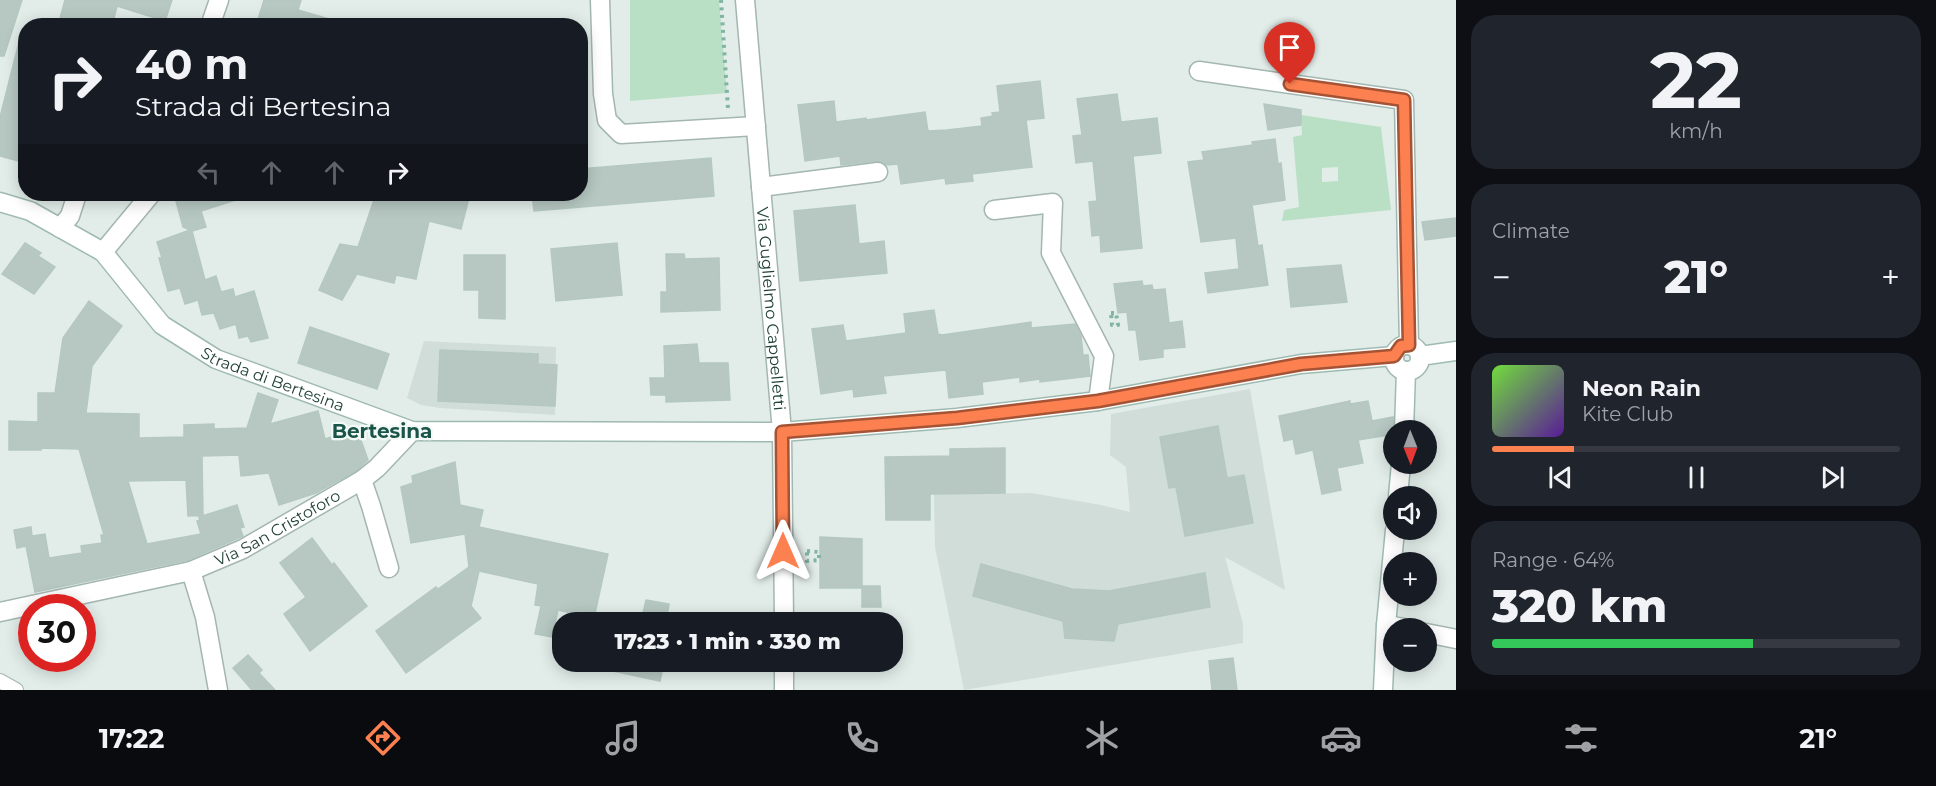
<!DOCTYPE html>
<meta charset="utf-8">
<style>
body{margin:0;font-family:Montserrat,sans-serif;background:#20242c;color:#f1f3f6;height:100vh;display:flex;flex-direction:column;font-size:22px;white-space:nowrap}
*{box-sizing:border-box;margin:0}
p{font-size:20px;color:#9ea1a6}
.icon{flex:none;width:33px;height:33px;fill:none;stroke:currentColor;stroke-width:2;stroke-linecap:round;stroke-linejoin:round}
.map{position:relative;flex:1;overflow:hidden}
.side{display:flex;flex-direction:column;gap:15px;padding:15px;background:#0d0f14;width:480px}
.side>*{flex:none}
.guide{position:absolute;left:18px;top:18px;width:570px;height:183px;border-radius:24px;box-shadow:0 3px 15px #0003;background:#171b24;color:#f1f3f6;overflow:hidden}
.needle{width:39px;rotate:179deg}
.controls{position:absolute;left:1383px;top:420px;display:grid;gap:12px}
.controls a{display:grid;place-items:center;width:54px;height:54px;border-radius:50%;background:#171b24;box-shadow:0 3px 15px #0003;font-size:30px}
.speed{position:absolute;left:18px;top:594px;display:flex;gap:12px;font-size:30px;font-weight:700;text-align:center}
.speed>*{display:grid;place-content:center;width:78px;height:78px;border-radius:50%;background:#171b24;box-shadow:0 3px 15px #0003;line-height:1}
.speed .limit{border:9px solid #d22;background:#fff;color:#111}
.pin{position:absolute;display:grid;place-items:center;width:51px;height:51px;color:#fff;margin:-62px -26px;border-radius:50% 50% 50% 0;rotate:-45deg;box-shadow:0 0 6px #0007}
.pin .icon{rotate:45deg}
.me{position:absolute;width:66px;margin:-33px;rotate:0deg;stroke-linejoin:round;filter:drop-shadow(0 0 4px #0008)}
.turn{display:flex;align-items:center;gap:21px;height:126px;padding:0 18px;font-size:27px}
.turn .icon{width:78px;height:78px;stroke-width:2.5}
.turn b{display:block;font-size:42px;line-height:51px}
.lanes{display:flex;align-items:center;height:57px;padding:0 18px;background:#0003;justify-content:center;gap:30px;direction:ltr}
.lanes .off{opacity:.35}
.big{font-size:45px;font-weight:800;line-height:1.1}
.side .tile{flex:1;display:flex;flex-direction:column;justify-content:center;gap:9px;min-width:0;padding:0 21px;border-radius:24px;background:#20242c}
.side .dial{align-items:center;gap:0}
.dial b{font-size:78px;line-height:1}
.song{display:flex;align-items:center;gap:18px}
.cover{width:72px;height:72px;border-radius:9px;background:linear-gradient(135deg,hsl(100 70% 55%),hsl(270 70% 35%))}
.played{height:6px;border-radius:3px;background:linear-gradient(90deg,#fd8050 20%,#363941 20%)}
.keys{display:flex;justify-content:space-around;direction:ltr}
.heat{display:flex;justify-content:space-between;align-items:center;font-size:33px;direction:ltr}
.charge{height:9px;border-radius:4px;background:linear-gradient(90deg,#34c759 64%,#363941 0)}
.trip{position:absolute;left:552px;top:612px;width:351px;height:60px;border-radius:24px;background:#171b24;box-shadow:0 3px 15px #0003;font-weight:800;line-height:60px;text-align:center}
.menu{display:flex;height:96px;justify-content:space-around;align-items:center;background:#090b0e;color:#9ea1a6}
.menu .icon{width:42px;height:42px}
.menu .on{color:#fd8050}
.menu b{font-size:27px;color:#f1f3f6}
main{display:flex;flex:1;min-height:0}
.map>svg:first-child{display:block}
.built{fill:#d0ddd8}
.green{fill:#b9e0c5;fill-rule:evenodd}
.building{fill:#b7c8c2;stroke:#b4c8c0;stroke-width:1.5}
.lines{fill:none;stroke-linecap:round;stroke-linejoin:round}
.lane-casing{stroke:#a4b6b0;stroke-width:16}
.street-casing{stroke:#a4b6b0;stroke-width:21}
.secondary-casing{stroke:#9fbab1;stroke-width:21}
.path{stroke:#80b4a5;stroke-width:4;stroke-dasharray:3 4.5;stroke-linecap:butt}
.lane{stroke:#fff;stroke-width:14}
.street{stroke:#fff;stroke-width:18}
.secondary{stroke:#fff;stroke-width:18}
.route-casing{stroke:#a45334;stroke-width:15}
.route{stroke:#fd8050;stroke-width:10}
.labels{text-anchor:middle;stroke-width:4.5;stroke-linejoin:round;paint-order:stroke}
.street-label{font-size:16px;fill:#204038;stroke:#f3f9f6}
.quarter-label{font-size:20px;font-weight:bold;fill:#1a5448;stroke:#f3f9f6}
</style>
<main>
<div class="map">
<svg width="1456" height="690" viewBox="0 0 1456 690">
<rect width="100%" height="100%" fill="#e2ede9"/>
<path class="built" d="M424,341l132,6 -1,68 -115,-7 -19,-3 -14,-7z
M1250,389l35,201 -60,-33 18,67v19l-279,47 -29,-143 -1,-53 97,-1 70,12 29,7 -4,-45 -16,-12 1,-41z"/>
<path class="green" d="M630,0h89l8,93 -97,8z
M1301,115l80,12 10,83 -109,11 2,-11 15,-3 -6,-70 9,-2zM1338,167v14l-16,1v-14z"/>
<path class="building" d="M0,0h22l-18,56h-4z
M65,0h107l-7,21 -48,-15 -5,20h-54z
M264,0h37l-3,10 38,11 -1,5h-79z
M19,42l7,1v120l-26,-7v-39z
M1040,81l4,37 -18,2 6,47 -60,7 1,7 -27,3 -1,-6 -44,6 -3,-20 -11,1 -4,-3 -6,-1 -36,4 -1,-9 -35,5 -7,-56 36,-4 2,21 30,-4v2l59,-8 3,19 19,-1 35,-4 -1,-8 12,-2 -1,-3 8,-1 -3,-26z
M1117,94l4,28 36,-4 4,35 -28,3 9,92 -41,4 -1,-17 -8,1 -3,-34 8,-1 -4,-40 -17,2 -3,-27 9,-1 -5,-36z
M1264,104l37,6v15l-33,5z
M1275,139l3,25 3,-1 4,37 -33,5 6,41 4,-1 6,40 -60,8 -3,-20 34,-4 -3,-31 -35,4 -13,-80 16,-2 -2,-8 51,-7 -1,-3z
M711,158l3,38 -180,15 -2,-17h48v-25z
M201,194h44v3l-44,14 5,16 -14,4 13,49 11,-4 5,16 12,-3 2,8 19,-6 14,47 -17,4 -3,-6 -9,2 -3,-14 -16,5 -6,-16 -12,2 -4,-15 -13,4 -5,-16 -12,3 -9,-33h3l-5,-16 33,-12 -7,-3 -7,-26z
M376,194h94l-9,35 -32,-8 -13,58 -20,-4 -2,8 -37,-9 -15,26 -23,-10 21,-46 18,3z
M855,205l4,39 25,-3 3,32 -87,8 -6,-70z
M1456,218v18l-31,4 -3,-18z
M25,243l16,10 -3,3 17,11 -21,27 -32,-20z
M617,243l5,52 -66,6 -5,-52z
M666,254h18l1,5 34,-1 1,52 -59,2v-20h6z
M464,255h41v64l-26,-1v-28h-15z
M1341,265l6,37 -56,5 -4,-38z
M1142,281l1,5 9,-1 1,5 12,-1 4,34 13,-2 3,26 -22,2v8l-23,3 -4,-30h-7l-2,-18 -9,1 -4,-29z
M89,301l33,25 -30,40 -6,47 53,1v24l45,-1v-12l30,-1v5l33,-1 11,-35 20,7 -8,24 48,-13 7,28 32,-10 11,31 -12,11 -40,22 -37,12 -10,-32 -28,3 -2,-21 -37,1 1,59 -15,1 -2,-36 -58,1 19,63 54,-10 -4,-13 3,-1 -1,-3 38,-12 7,22 -4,1 3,8 -55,24 -153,32 -9,-46 -9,2 -3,-18 17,-3 1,9 13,-2 4,24 33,-5 -1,-7 21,-3 -1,-8h3l-25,-86 -38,-1v2h-32v-29l29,1v-29h17l8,-55z
M934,310l4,24 4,1 89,-13v6l44,-4 6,12 2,19h5l2,21 -50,6v-3l-20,3v-5l-38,5 1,12 -34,4 -3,-28 -63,6 3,17 -32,4 -1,-8 -32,5 -9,-65 31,-4 3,16 60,-8 -2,-19z
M310,327l79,27 -12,35 -79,-26z
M697,344l2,19h29l2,37 -64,2v-7h-15l-1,-17h15l-1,-32z
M440,350l98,4v10l19,1 -2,41 -117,-5z
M1350,401v3l18,-3 4,20 21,-4 1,17 -36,6 5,23 -26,5 4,22 -19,4 -9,-44 -17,4 -3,-15 -9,2 -5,-25z
M1218,426l9,52 17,-3 9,48 -68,13 -9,-49 -7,1 -9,-51z
M1005,448v45l-75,1v26h-44l-1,-63 65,-1v-7z
M455,462l5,43 23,5 -4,17 129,27 -14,64 -36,-8 -6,27 -17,-3 6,-28 -6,-1 3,-21 -59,-13 -8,35 10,12 -75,55 -30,-42 60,-44 2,2 31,-22 -4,-33 -54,9 -10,-56 12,-4 -1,-7z
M820,537l42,2v49h-42z
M312,538l20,27 2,-2 33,43 -57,45 -26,-37 22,-17 -26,-34z
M981,564l91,25 37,2 96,-18 5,34 -92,17 -4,17 -49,-3 -2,-17 -90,-25z
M862,586h18l1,21h-19z
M646,600l23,4 -3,18h-25z
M248,655l14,15 -3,3 16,17h-23l-19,-22z
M1233,658l4,32h-25l-3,-29z
M609,662h55l-4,19 -52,-11z"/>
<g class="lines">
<g class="lane-casing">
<path id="lane" d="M0,681l16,9"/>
</g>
<g class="street-casing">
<g id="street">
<path d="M600,0l3,94 4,26 14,14 135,-8"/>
<path id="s1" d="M745,0l37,432 2,190"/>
<path d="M210,26l9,-26"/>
<path d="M1199,71l205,29 5,245"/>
<path d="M761,187l117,-15"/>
<path d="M994,210l59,-7 -2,50 53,103 -6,45"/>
<path d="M60,228l10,-12 7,-22"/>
<path d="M103,252l48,-58"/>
<path d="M362,480l9,26 18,62"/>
<path d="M191,571l14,46 13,73"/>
<path id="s2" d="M0,612l191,-41 52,-22 119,-69 15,-12 35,-37"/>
<path d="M1386,625l18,3"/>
<path d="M1426,633l30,6"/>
<path d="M784,662v28"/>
</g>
</g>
<g class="secondary-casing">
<g id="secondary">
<path id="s3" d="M0,202l30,9 73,41 59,73 54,34 196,72 370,1 175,-14 141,-17 203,-37 93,-8"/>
<circle cx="1407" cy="358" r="13"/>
<path d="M1420,356l36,-5"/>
<path d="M1404,430l2,-59"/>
<path d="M1398,496l3,-32"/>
<path d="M1383,690l3,-65 9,-95"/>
</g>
</g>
<path class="path" d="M721,0l7,109
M1111,313h5l2,12h-6z
M807,551l12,1v8l-12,1z"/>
<use href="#lane" class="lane"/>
<use href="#street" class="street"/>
<use href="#secondary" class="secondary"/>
</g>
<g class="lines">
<g class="route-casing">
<path id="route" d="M783,551l-1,-119 175,-14 141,-17 203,-37 93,-8 7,-10 8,-1 -5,-245 -114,-16"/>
</g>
<use href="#route" class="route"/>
</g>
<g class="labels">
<g class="street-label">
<text dy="6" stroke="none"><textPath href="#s1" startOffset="310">Via Guglielmo Cappelletti</textPath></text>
<text dy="6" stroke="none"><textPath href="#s3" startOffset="333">Strada di Bertesina</textPath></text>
<text dy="6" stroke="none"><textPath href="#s2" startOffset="292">Via San Cristoforo</textPath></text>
</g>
<g class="quarter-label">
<text x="382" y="438">Bertesina</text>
</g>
</g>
</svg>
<div class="controls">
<a><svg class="needle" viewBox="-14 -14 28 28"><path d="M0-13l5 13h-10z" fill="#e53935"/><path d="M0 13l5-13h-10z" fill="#9ea1a6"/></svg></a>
<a><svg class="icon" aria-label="sound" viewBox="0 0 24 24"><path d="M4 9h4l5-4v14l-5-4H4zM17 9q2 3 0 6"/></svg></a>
<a>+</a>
<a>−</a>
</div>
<div class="speed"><div class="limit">30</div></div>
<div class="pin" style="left:1290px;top:84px;background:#d93025"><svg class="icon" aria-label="arrive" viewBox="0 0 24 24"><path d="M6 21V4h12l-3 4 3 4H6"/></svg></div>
<svg class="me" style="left:783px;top:551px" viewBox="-20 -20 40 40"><path d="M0-17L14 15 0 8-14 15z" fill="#fd8050" stroke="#fff" stroke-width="4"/></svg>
<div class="trip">17:23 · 1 min · 330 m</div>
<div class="guide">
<div class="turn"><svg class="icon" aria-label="right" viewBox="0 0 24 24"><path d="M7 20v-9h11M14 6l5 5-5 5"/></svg><div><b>40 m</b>Strada di Bertesina</div></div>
<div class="lanes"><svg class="icon off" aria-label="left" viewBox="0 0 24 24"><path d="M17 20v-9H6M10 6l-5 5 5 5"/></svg><svg class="icon off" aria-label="ahead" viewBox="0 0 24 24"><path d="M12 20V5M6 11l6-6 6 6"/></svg><svg class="icon off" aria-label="ahead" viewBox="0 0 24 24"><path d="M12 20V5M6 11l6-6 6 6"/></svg><svg class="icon" aria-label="right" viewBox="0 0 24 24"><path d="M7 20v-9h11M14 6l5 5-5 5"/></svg></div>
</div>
</div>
<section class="side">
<div class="tile dial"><b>22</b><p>km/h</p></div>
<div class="tile"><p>Climate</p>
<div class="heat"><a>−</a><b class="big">21°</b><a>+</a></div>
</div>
<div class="tile">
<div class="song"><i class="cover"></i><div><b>Neon Rain</b><p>Kite Club</p></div></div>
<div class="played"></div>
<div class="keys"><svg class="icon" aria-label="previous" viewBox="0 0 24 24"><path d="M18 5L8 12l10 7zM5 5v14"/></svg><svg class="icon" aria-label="pause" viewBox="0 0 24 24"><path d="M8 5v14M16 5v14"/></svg><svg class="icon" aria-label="next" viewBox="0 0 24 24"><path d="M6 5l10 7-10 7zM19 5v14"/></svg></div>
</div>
<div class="tile"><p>Range · 64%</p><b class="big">320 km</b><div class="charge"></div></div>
</section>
</main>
<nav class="menu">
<b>17:22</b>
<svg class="icon on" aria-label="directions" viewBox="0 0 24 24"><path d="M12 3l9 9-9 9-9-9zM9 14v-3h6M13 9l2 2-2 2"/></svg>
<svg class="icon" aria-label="music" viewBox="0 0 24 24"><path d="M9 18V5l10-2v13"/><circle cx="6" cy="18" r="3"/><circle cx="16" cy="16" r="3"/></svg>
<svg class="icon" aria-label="phone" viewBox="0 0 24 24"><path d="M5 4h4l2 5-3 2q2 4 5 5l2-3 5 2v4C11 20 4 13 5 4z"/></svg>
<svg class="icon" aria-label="climate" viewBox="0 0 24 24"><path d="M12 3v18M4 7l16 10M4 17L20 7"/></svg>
<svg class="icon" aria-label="car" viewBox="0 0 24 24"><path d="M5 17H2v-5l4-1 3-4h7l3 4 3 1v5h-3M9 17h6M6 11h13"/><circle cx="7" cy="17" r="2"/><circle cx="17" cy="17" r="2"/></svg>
<svg class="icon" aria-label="filters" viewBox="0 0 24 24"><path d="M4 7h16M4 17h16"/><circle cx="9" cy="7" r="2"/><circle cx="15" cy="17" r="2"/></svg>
<b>21°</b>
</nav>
